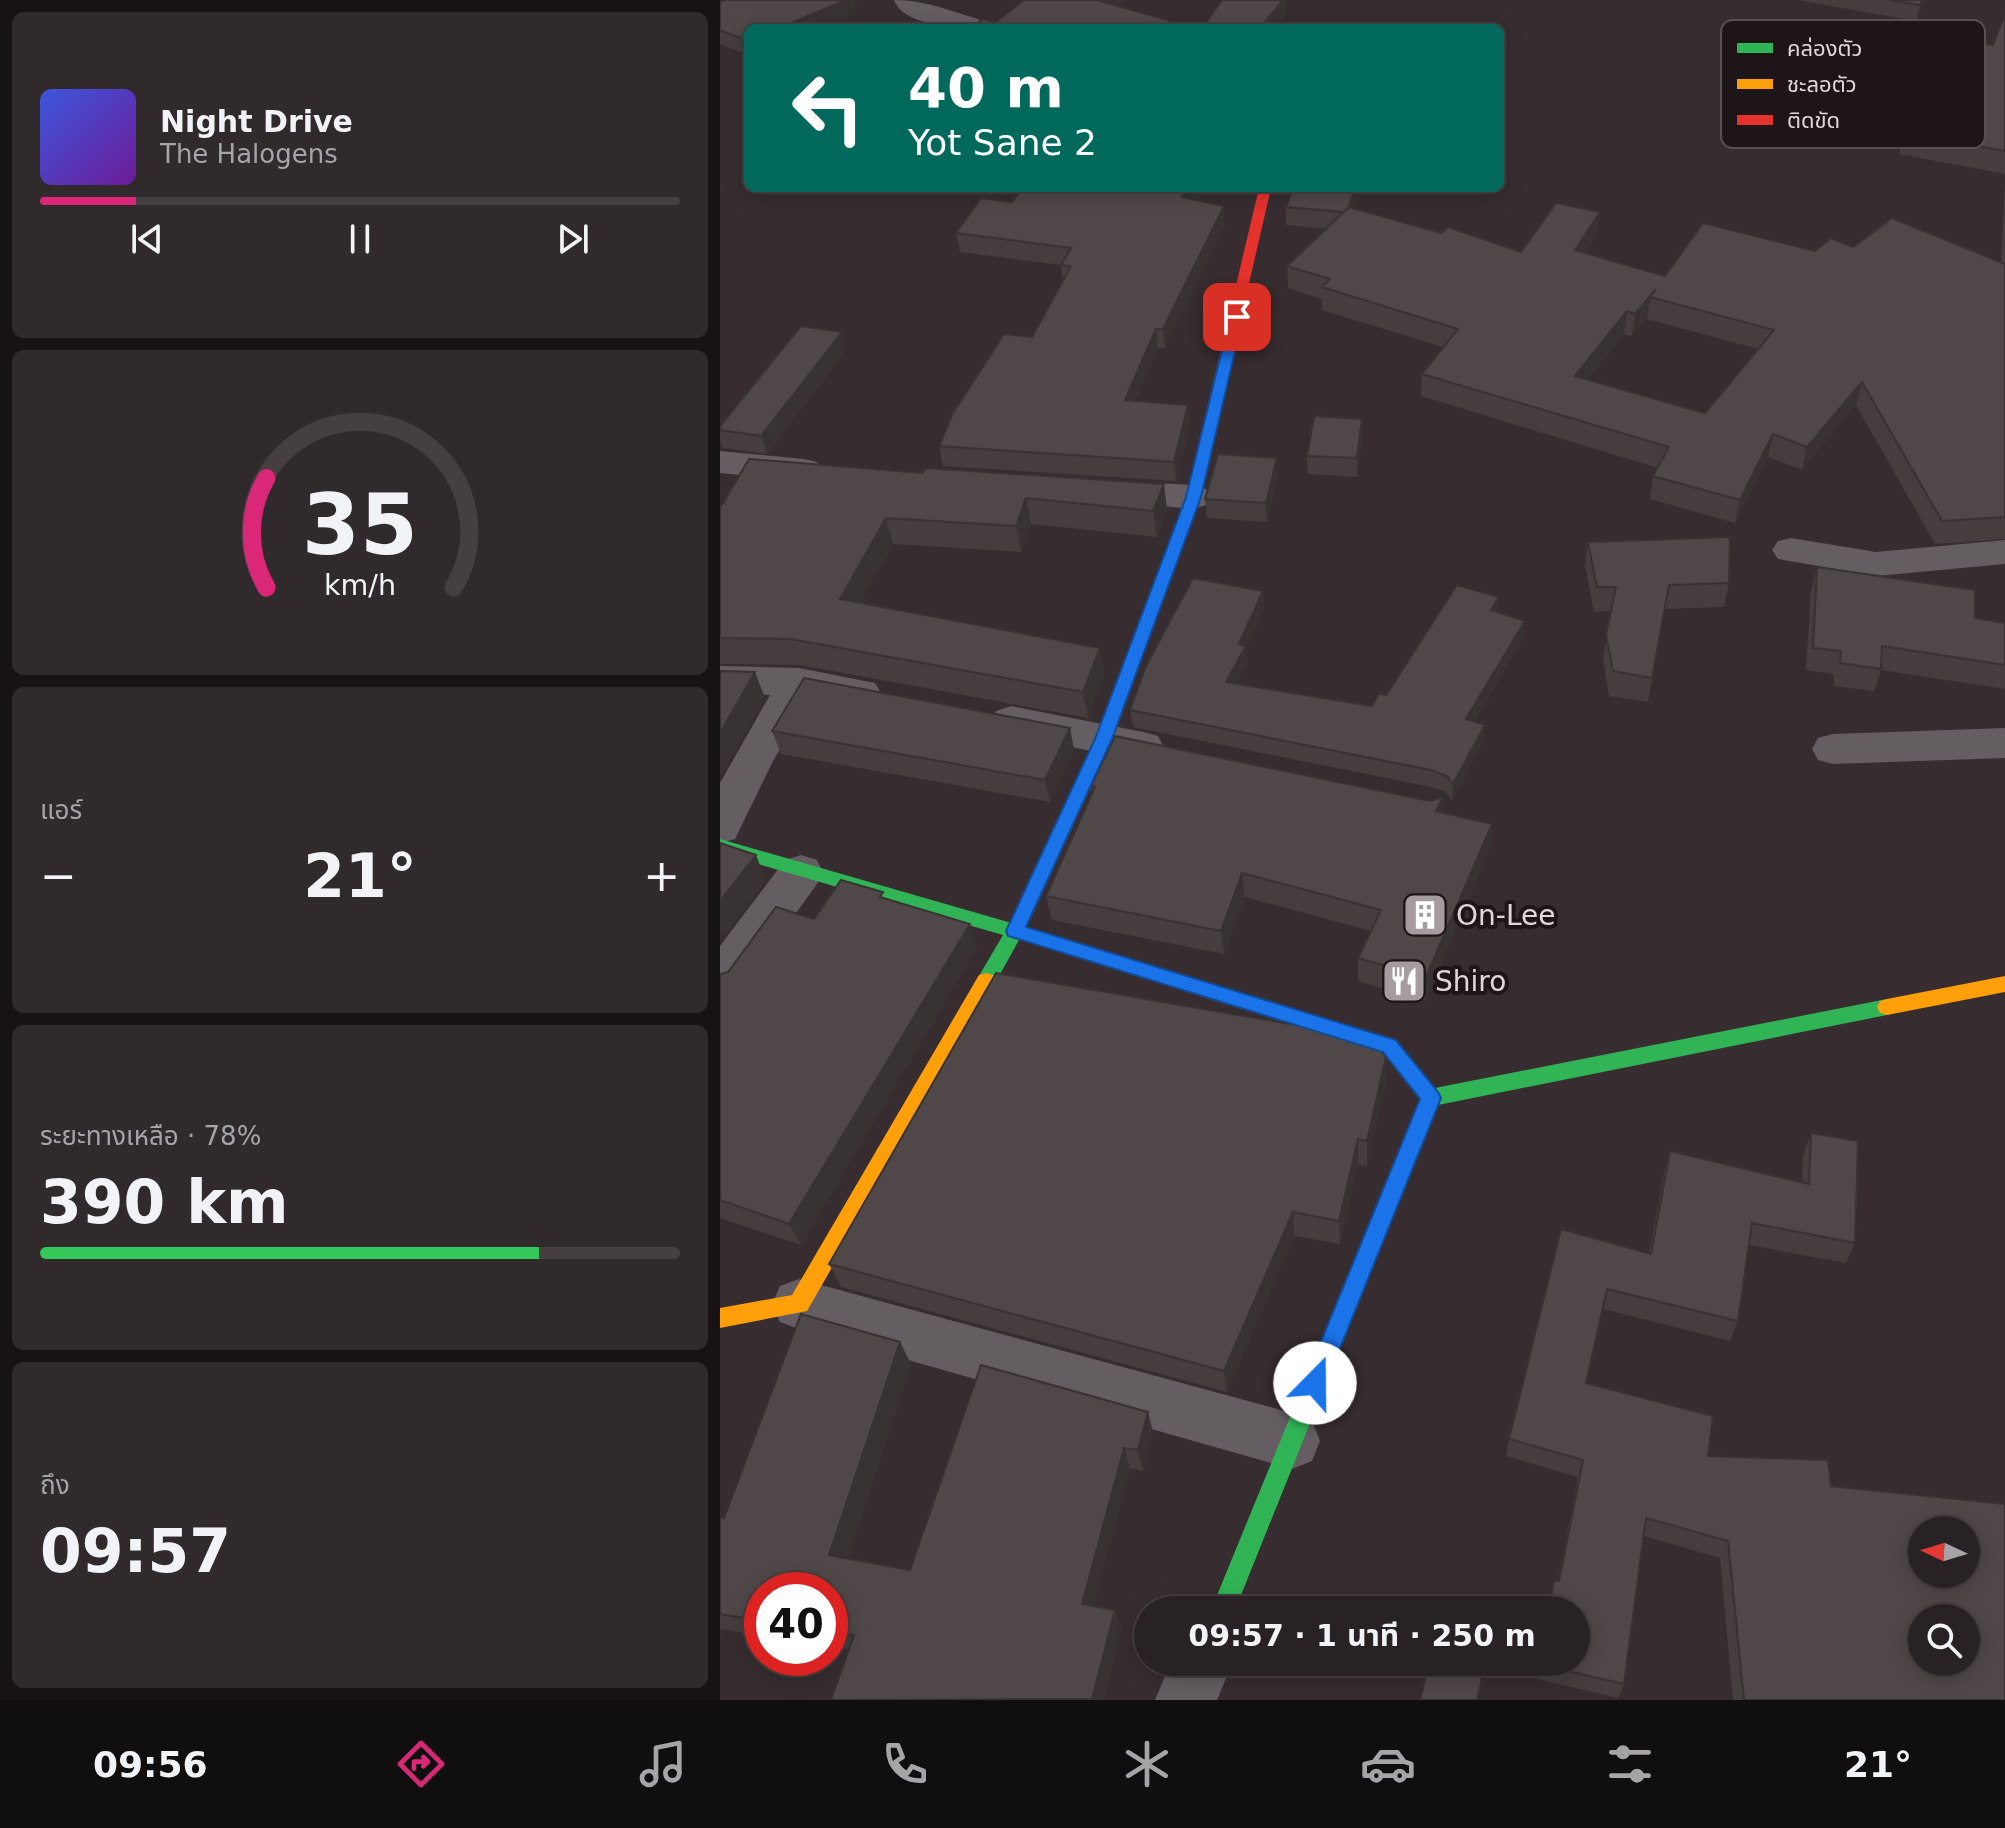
<!DOCTYPE html>
<html lang="th">
<meta charset="utf-8">
<style>
body{margin:0;font-family:"DejaVu Sans","Noto Sans Thai",sans-serif;background:#312a2c;color:#f1f3f6;height:100vh;display:flex;flex-direction:column;font-size:30px;white-space:nowrap}
*{box-sizing:border-box;margin:0}
p{font-size:26px;color:#a5a4a6}
.icon{flex:none;width:44px;height:44px;fill:none;stroke:currentColor;stroke-width:2;stroke-linecap:round;stroke-linejoin:round}
.map{position:relative;flex:1;overflow:hidden}
.drawer{display:flex;flex-direction:column;gap:12px;padding:12px;background:#171314;width:720px}
.drawer>*{flex:none}
.hud{position:absolute;left:24px;top:24px;width:760px;height:168px;border-radius:12px;box-shadow:0 4px 20px #0003,0 0 0 2px #453f41;background:#00695c;color:#fff;overflow:hidden}
.needle{width:52px;rotate:274deg}
.buttons{position:absolute;left:1188px;top:1516px;display:grid;gap:16px}
.buttons a{display:grid;place-items:center;width:72px;height:72px;border-radius:50%;background:#292224;box-shadow:0 4px 20px #0003,0 0 0 2px #453f41;font-size:40px}
.speed{position:absolute;left:24px;top:1572px;display:flex;gap:16px;font-size:40px;font-weight:700;text-align:center}
.speed>*{display:grid;place-content:center;width:104px;height:104px;border-radius:50%;background:#292224;box-shadow:0 4px 20px #0003,0 0 0 2px #453f41;line-height:1}
.speed .limit{border:12px solid #d22;background:#fff;color:#111}
.pin{position:absolute;display:grid;place-items:center;width:68px;height:68px;color:#fff;margin:-34px;border-radius:16px;box-shadow:0 4px 12px #0006}
.me{position:absolute;width:88px;margin:-44px;rotate:22deg;stroke-linejoin:round;filter:drop-shadow(0 0 6px #0008)}
.turn{display:flex;align-items:center;gap:28px;height:168px;padding:0 32px;font-size:36px}
.turn .icon{width:104px;height:104px;stroke-width:2.5}
.turn b{display:block;font-size:56px;line-height:68px}
.big{font-size:60px;font-weight:700;line-height:1.1}
.drawer .widget{flex:1;display:flex;flex-direction:column;justify-content:center;gap:12px;min-width:0;padding:0 28px;border-radius:12px;background:#312a2c}
.drawer .dial{align-items:center;gap:0}
.dial svg{height:208px;overflow:visible;fill:none;stroke:#453f41;stroke-width:7;stroke-linecap:round;text-anchor:middle}
.dial text{fill:#f1f3f6;stroke:none}
.song{display:flex;align-items:center;gap:24px}
.cover{width:96px;height:96px;border-radius:12px;background:linear-gradient(135deg,hsl(230 70% 55%),hsl(280 70% 35%))}
.played{height:8px;border-radius:4px;background:linear-gradient(90deg,#db2777 15%,#453f41 15%)}
.keys{display:flex;justify-content:space-around;direction:ltr}
.heat{display:flex;justify-content:space-between;align-items:center;font-size:44px;direction:ltr}
.charge{height:12px;border-radius:6px;background:linear-gradient(90deg,#34c759 78%,#453f41 0)}
.trip{position:absolute;left:414px;top:1596px;width:456px;height:80px;border-radius:40px;background:#292224;box-shadow:0 4px 20px #0003,0 0 0 2px #453f41;font-weight:700;line-height:80px;text-align:center}
.menu{display:flex;height:128px;justify-content:space-around;align-items:center;background:#100e0e;color:#a5a4a6}
.menu .icon{width:56px;height:56px}
.menu .selected{color:#db2777}
.menu b{font-size:36px;color:#f1f3f6}
main{display:flex;flex:1;min-height:0}
.map>svg:first-child{display:block}
.lines{fill:none;stroke-linecap:round;stroke-linejoin:round}
.street{fill:#645d62;fill-rule:evenodd}
.fast{fill:#30b455;fill-rule:evenodd}
.slow{fill:#ff9f0a;fill-rule:evenodd}
.jam{fill:#e5322d;fill-rule:evenodd}
.wall{fill:#453d3e;fill-rule:evenodd}
.shaded-wall{fill:#383232}
.building{fill:#504748;stroke:#383232;stroke-width:2;fill-rule:evenodd}
.route{fill:#1a73e8;stroke:#114b97;stroke-width:2}
.labels{text-anchor:middle;stroke-width:8;stroke-linejoin:round;paint-order:stroke}
.poi-label{font-size:28px;fill:#e2d6d9;stroke:#1d1517;text-anchor:start}
.key{fill:#1d1517;stroke:#584f51;stroke-width:2}
.key-label{font-size:22px;fill:#e2d6d9}
</style>
<main>
<section class="drawer">
<div class="widget">
<div class="song"><i class="cover"></i><div><b>Night Drive</b><p>The Halogens</p></div></div>
<div class="played"></div>
<div class="keys"><svg class="icon" aria-label="previous" viewBox="0 0 24 24"><path d="M18 5L8 12l10 7zM5 5v14"/></svg><svg class="icon" aria-label="pause" viewBox="0 0 24 24"><path d="M8 5v14M16 5v14"/></svg><svg class="icon" aria-label="next" viewBox="0 0 24 24"><path d="M6 5l10 7-10 7zM19 5v14"/></svg></div>
</div>
<div class="widget dial"><svg viewBox="0 0 100 80">
<path d="M14 69A42 42 0 1 1 86 69"/>
<path d="M14 69A42 42 0 0 1 14 27" stroke="#db2777"/>
<text x="50" y="56" font-size="32" font-weight="700">35</text>
<text x="50" y="72" font-size="11">km/h</text>
</svg></div>
<div class="widget"><p>แอร์</p>
<div class="heat"><a>−</a><b class="big">21°</b><a>+</a></div>
</div>
<div class="widget"><p>ระยะทางเหลือ · 78%</p><b class="big">390 km</b><div class="charge"></div></div>
<div class="widget"><p>ถึง</p><b class="big">09:57</b></div>
</section>
<div class="map">
<svg width="1285" height="1700" viewBox="0 0 1285 1700">
<rect width="100%" height="100%" fill="#372d30"/>
<g class="lines">
<path class="street" d="M174,0c33,0 64,14 95,22l4,6c-26,0 -88,1 -99,-28z
M0,451l84,8 13,3 5,8 -5,8 -13,3 -84,-8z
M384,480l89,5 13,4 5,8 -5,8 -13,4 -102,-10 -5,-8 5,-8z
M1071,538l85,14 129,-12v24l-129,12 -98,-17 -6,-9 6,-9z
M0,666l79,2 76,15 6,10 -6,10 -14,4 -51,-9 -37,63 -38,78 -15,4v-60l50,-88 -50,-1z
M291,706l132,26 15,4 6,11 -6,11 -15,4 -147,-31 -6,-10 6,-10z
M1285,728v30l-172,6 -15,-4 -6,-11 6,-11 15,-4z
M81,855l16,5 6,12 -6,12 -80,111 -17,5v-54l65,-86z
M79,1279l493,134 20,8 8,20 -8,20 -20,8 -493,-140 -19,-7 -8,-18 8,-18z
M451,1662h62l-16,38h-62z"/>
<path class="fast" d="M0,839l295,85 7,2 2,5 -31,56 -7,2 -7,-2 -3,-6 27,-46 -283,-82z
M500,986l176,54 39,48 452,-89 7,2 3,6 -3,6 -7,2 -449,90 -203,505h-24l209,-510 -38,-48 -169,-52 -3,-6 3,-6z"/>
<path class="slow" d="M414,650l8,6 -29,83 -87,188 201,61 3,6 -3,6 -7,2 -212,-66 -2,-5 89,-192 31,-83z
M266,973l7,2 3,6 -3,6 -186,324 -87,17v-20l72,-13 187,-320z
M1285,976v16l-118,23 -7,-2 -3,-6 3,-6 7,-2z"/>
<path class="jam" d="M539,188h12l-71,309 -58,159 -8,6 -8,-6 60,-159z"/>
</g>
<path class="wall" d="M1077,0h129l-10,21z
M0,2l133,2 2,10 -34,14h-73v27l-28,-11z
M1285,14v160l-106,-20 5,-21 89,-88z
M1285,182v357l-70,5 -79,-139 -54,65 -34,-13 -33,66 -85,-24 3,-23 5,-8 -237,-72 1,-22 21,-27 -121,-37v-11l-34,-11 -1,-22 40,-37 -41,-4v-18l68,1 87,25 80,19 76,-18 -12,19 80,23 150,-25 38,-4 148,15zM927,318v1l111,30 -53,64 -117,-34 36,-45 8,2z
M303,188h182l-9,12 29,24 -60,124h-7l-23,53 53,4 2,19 -14,57 -233,-15 -4,-20 93,-109 31,-57 -2,-15 -101,-13 -4,-19 56,-31z
M126,351l-79,103 -44,-6 -3,-8v-14z
M642,437l-5,40 -49,-3 -1,-18z
M29,459l418,51 -10,27 -126,-13 -10,28 -128,-8 -33,59 240,45 4,26 -16,44 -288,-53 -80,-1v-159h2z
M558,477l-11,45 -60,-4 -2,-19z
M868,542l141,41 -5,24 -60,2 -16,93 -39,-6 -6,-37 8,-48 -17,1 -9,-46z
M1097,567l158,51 30,5v66l-124,-19 -7,21 -40,-5v-12l-28,-4 5,-80z
M779,597l-2,15 28,9 -2,17 -49,84 11,3 -2,17 -31,59 -6,-9 -15,-5 -298,-60 -3,-17 134,-102 -18,41 1,14 -11,21 136,22z
M350,728l4,23 -24,51 -269,-48 -9,-23z
M371,786l351,26 48,36 -65,153 -67,-20v-23l13,-27 -126,-34 -21,57 -172,-34 -6,-24 46,-103z
M166,899l91,49 -176,297 -81,-27v-244l8,-2 86,-53z
M666,1082l-19,84 -9,-2 -18,80 -46,-8 -67,156 -386,-105 -12,-23z
M1091,1133l44,110 -9,20 -97,-18 -11,76 -8,20 -127,-32 -17,74 122,73 123,30 174,214h-272l-13,-142 -76,-22 -20,148 -6,14 -81,-19 3,-17h36v-52h-29l7,-30h4l20,-103 -72,-21 3,-17 52,-210 88,25 15,-82 6,-21 132,31 1,-27z
M191,1364l-63,194 62,12 238,-158 5,21 -10,38 -13,-3 -37,138 29,22 -19,72h-272l18,-51 -19,-3v-56h-68v46l-42,-7v-112l4,1z"/>
<path class="shaded-wall" d="M120,0h20l-7,4 2,10 -34,14h-42z
M381,0h25l-24,18 -2,-17z
M563,0h3l1,13 -12,15h-15z
M1203,0h3l-10,21 4,-16z
M469,188h16l-21,27 -2,-18z
M635,188h6l-14,43v-18z
M504,206l1,18 -60,124 -2,-19z
M880,212l-3,22 -24,38 2,-22z
M936,289l-6,8 -3,21 -15,18 3,-22z
M907,311l-3,23 -52,64 3,-22z
M436,329l2,19 -31,71 -2,-19z
M122,332l4,19 -79,103 -6,-18z
M1142,382l-6,23 -54,65 5,-23z
M468,405l2,19 -14,57 -2,-19z
M642,419v18l-5,40v-19z
M1053,434l-5,23 -33,66 5,-23z
M557,458l1,19 -11,45 -1,-19z
M444,484l3,26 -10,27 -4,-26z
M306,498l5,26 -10,28 -5,-26z
M166,518l7,26 -45,81 -8,-26z
M543,591l1,17 -18,41 1,14 -19,36 -2,-17 13,-38z
M779,597l-2,17 -6,-4z
M805,621l-2,17 -58,98 1,-17z
M380,648l4,26 -16,44 -5,-26z
M35,672l10,26 -45,79v-44z
M765,725l-2,17 -31,59 1,-17z
M350,728l4,23 -24,51 -5,-22z
M723,797l-1,24 -6,-10z
M772,824l-2,24 -65,153 1,-24z
M36,855l10,25 -46,61v-40z
M522,873l3,24 -21,57 -3,-23z
M250,924l7,24 -176,297 -12,-21z
M666,1057v25l-19,84v-25z
M638,1139v25l-18,80 -1,-23z
M573,1212l1,24 -67,156 -3,-21z
M180,1342l11,22 -68,209 -14,-18z
M428,1412l5,21 -10,38 -5,-21z
M404,1448l6,20 -41,154 -7,-18z
M395,1610l7,18 -19,72h-11z"/>
<path class="building" d="M5,0h121l-67,28h-31v13l-28,-11v-28z
M304,0h77l-1,1 96,27h-230l2,-1 3,1 12,-9 13,3z
M502,0h61l-23,28h-58z
M1169,0h34l-3,5z
M1285,14v137l-101,-18 37,-97 52,9z
M303,188h166l-7,9 42,9 -61,123h-7l-31,71 63,5 -14,57 -235,-16 14,-33 51,-79 28,3 39,-71 -10,-1 10,-17 -115,-15 25,-35 31,4z
M573,188h62l-6,19 -5,5 -58,-5z
M836,203l44,9 -25,38 90,26 38,-53 112,28 16,-13 22,9 39,-29 113,46v253l-63,4 -80,-139 -55,65 -34,-13 -33,66 -87,-24 16,-29 -247,-73 36,-45 -136,-42 8,-8 -43,-13 62,-59 92,26 7,-6 73,25zM936,289l-6,8 124,33 -69,83 -130,-37 52,-65 8,3z
M81,326l41,6 -81,104 -41,-6v-4z
M594,416l48,3 -5,39 -50,-2z
M498,454l59,4 -11,45 -61,-4z
M29,459l174,14 2,-5 239,16 -11,27 -127,-13 -10,28 -130,-8 -46,81 260,49 -17,44 -292,-53 -71,-1v-133h2z
M1010,537l-1,46 -60,2 -17,93 -39,-7 -7,-36 10,-48h-19l-9,-45z
M1097,567l158,23v28l30,5v42l-123,-19 -1,23 -41,-6 1,-12 -28,-3z
M473,578l70,13 -24,53 7,2 -20,36 146,24 7,-13 7,2 71,-110 42,12 -8,13 34,11 -59,98 19,6 -32,59 -6,-8 -16,-6 -301,-60 16,-44z
M0,671l35,1 -35,61z
M84,678l266,50 -25,52 -273,-49z
M395,736l315,65 13,-4 -7,14 56,13 -66,153 -68,-19 23,-48 -139,-37 -21,58 -175,-35 49,-109 -4,-1z
M0,843l36,12 -36,46z
M121,880l42,12 -3,5 90,27 -181,300 -69,-24v-226l8,-2 48,-65 38,12z
M276,973l375,65 15,19 -19,84 -9,-2 -19,82 -46,-9 -69,159 -395,-107z
M1091,1133l47,8 -3,102 -103,-20 -14,98 -131,-32 -21,94 127,33 -5,40 120,4 3,26 174,18v196h-261l-16,-159 -82,-23 -22,166 -82,-19v-3h34v-52h-27l5,-30 5,1 24,-121 -74,-21 52,-210 90,25 19,-103 139,33zM1202,1530h44v44h-44zM1202,1618h44v44h-44z
M81,1314l99,28 -71,213 81,15 71,-205 167,47 -10,38 -14,-2 -42,156 33,6 -23,89 -261,1 23,-65 -24,-4v-41h-68v31l-42,-7v-97l4,1z
M709,1662h50l6,2 -8,36h-57z"/>
<path class="route" d="M517,313l6,4 -42,180 -89,242 -86,188 370,113 42,52 3,6 -115,285 -3,8 -8,4 -8,-4 -3,-8 116,-284 -37,-47 -368,-114 -7,-2 -2,-5 89,-192 91,-242 44,-180z"/>
<defs>
<g id="building-square" transform="scale(2.3)"><rect x="-9" y="-9" width="18" height="18" rx="4" fill="#a69b9e" stroke="#1d1517"/><path d="M-4-6H4V6H1V3H-1V6H-4ZM-2.5-4.3h1.7v1.8h-1.7ZM.8-4.3h1.7v1.8H.8ZM-2.5-1h1.7V.8h-1.7ZM.8-1h1.7V.8H.8Z" fill="#fff"/></g>
<g id="restaurant-square" transform="scale(2.3)"><rect x="-9" y="-9" width="18" height="18" rx="4" fill="#a69b9e" stroke="#1d1517"/><path d="M-5-6h1v4h1v-4h1v4h1v-4h1v5L-1.5 .5V6h-2V.5L-5-1ZM5-6V6H3V1.5H1.5Q1.5-4 5-6Z" fill="#fff"/></g>
</defs>
<g fill-rule="evenodd">
<use href="#building-square" x="705" y="915"/>
<use href="#restaurant-square" x="684" y="981"/>
</g>
<g class="labels">
<g class="poi-label">
<text x="736" y="925">On-Lee</text>
<text x="715" y="991">Shiro</text>
</g>
</g>
<rect x="1001" y="20" width="264" height="128" rx="12" class="key"/>
<rect x="1017" y="43" width="36" height="10" fill="#30b455"/>
<rect x="1017" y="79" width="36" height="10" fill="#ff9f0a"/>
<rect x="1017" y="115" width="36" height="10" fill="#e5322d"/>
<g class="key-label">
<text x="1067" y="56">คล่องตัว</text>
<text x="1067" y="92">ชะลอตัว</text>
<text x="1067" y="128">ติดขัด</text>
</g>
</svg>
<div class="buttons">
<a><svg class="needle" viewBox="-14 -14 28 28"><path d="M0-13l5 13h-10z" fill="#e53935"/><path d="M0 13l5-13h-10z" fill="#a5a4a6"/></svg></a>
<a><svg class="icon" aria-label="search" viewBox="0 0 24 24"><circle cx="10" cy="10" r="6"/><path d="M15 15l6 6"/></svg></a>
</div>
<div class="speed"><div class="limit">40</div></div>
<div class="pin" style="left:517px;top:317px;background:#d93025"><svg class="icon" aria-label="arrive" viewBox="0 0 24 24"><path d="M6 21V4h12l-3 4 3 4H6"/></svg></div>
<svg class="me" style="left:595px;top:1383px" viewBox="-20 -20 40 40"><circle r="19" fill="#fff"/><path d="M0-13L10 11 0 6-10 11z" fill="#1a73e8"/></svg>
<div class="trip">09:57 · 1 นาที · 250 m</div>
<div class="hud">
<div class="turn"><svg class="icon" aria-label="left" viewBox="0 0 24 24"><path d="M17 20v-9H6M10 6l-5 5 5 5"/></svg><div><b>40 m</b>Yot Sane 2</div></div>
</div>
</div>
</main>
<nav class="menu">
<b>09:56</b>
<svg class="icon selected" aria-label="directions" viewBox="0 0 24 24"><path d="M12 3l9 9-9 9-9-9zM9 14v-3h6M13 9l2 2-2 2"/></svg>
<svg class="icon" aria-label="music" viewBox="0 0 24 24"><path d="M9 18V5l10-2v13"/><circle cx="6" cy="18" r="3"/><circle cx="16" cy="16" r="3"/></svg>
<svg class="icon" aria-label="phone" viewBox="0 0 24 24"><path d="M5 4h4l2 5-3 2q2 4 5 5l2-3 5 2v4C11 20 4 13 5 4z"/></svg>
<svg class="icon" aria-label="climate" viewBox="0 0 24 24"><path d="M12 3v18M4 7l16 10M4 17L20 7"/></svg>
<svg class="icon" aria-label="car" viewBox="0 0 24 24"><path d="M5 17H2v-5l4-1 3-4h7l3 4 3 1v5h-3M9 17h6M6 11h13"/><circle cx="7" cy="17" r="2"/><circle cx="17" cy="17" r="2"/></svg>
<svg class="icon" aria-label="filters" viewBox="0 0 24 24"><path d="M4 7h16M4 17h16"/><circle cx="9" cy="7" r="2"/><circle cx="15" cy="17" r="2"/></svg>
<b>21°</b>
</nav>
